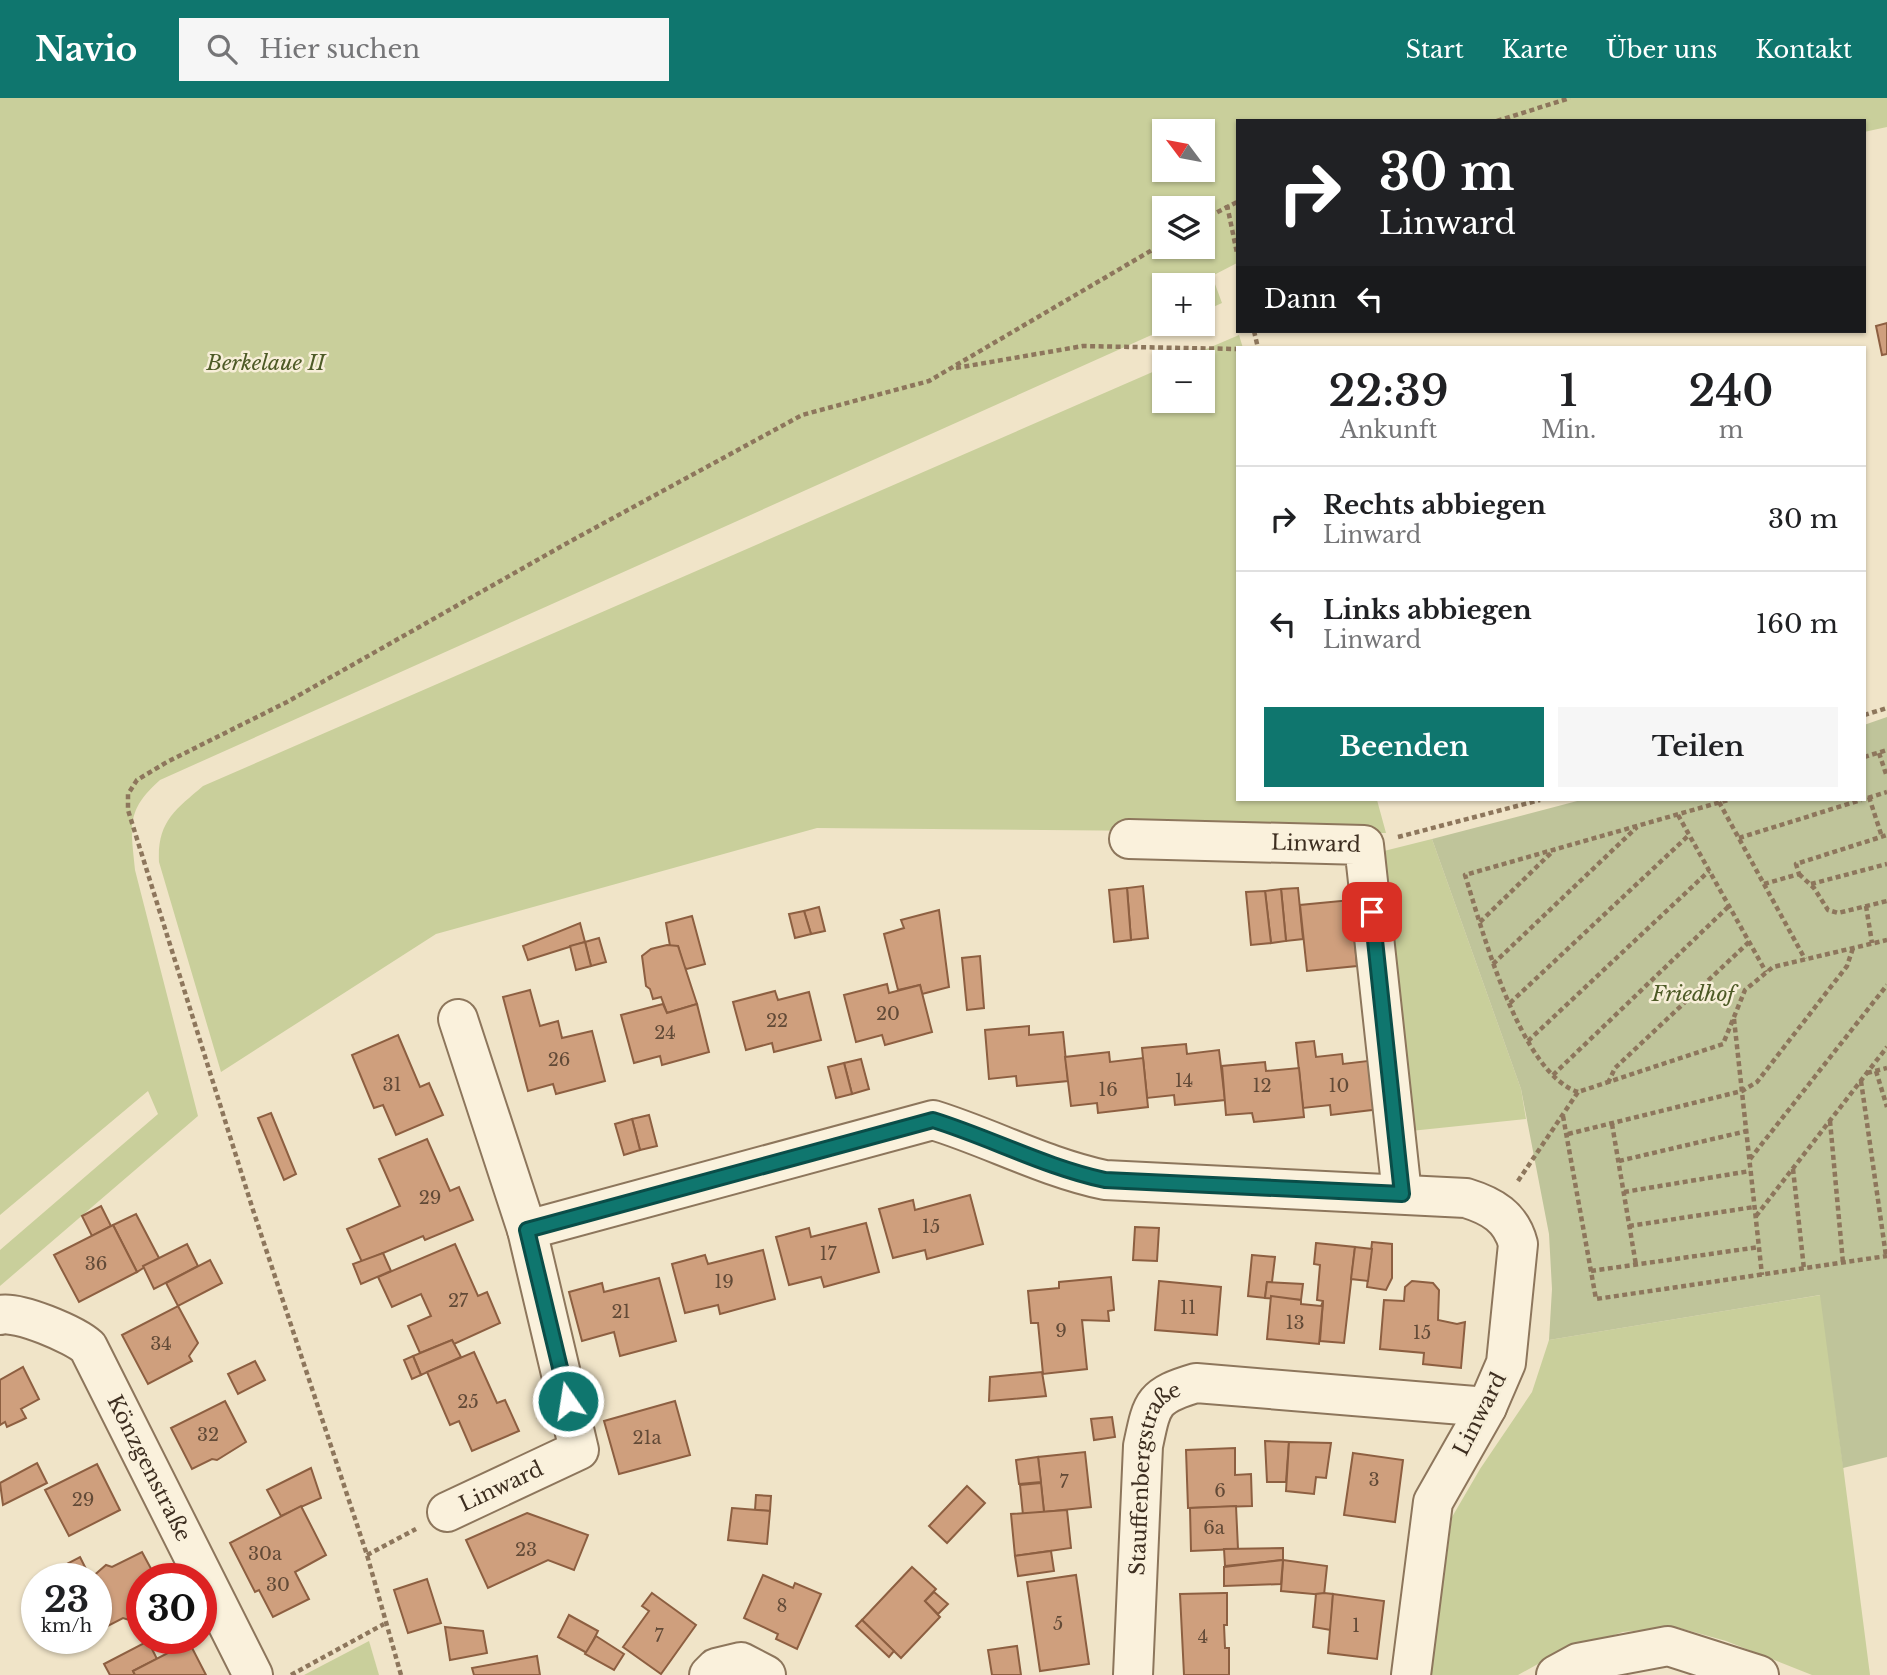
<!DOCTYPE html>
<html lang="de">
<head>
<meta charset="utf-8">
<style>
  :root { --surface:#fff; --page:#f6f6f6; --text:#202124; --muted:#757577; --line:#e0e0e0; --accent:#0f766e }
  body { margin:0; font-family:"Libre Baskerville",serif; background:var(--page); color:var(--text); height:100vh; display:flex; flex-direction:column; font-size:26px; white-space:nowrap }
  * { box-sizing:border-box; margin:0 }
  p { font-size:23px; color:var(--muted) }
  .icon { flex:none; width:38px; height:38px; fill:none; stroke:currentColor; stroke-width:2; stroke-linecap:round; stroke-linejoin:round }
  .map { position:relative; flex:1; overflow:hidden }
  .panel { position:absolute; left:1236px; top:248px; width:630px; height:455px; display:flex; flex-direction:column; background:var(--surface); border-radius:0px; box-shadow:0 2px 5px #0004 }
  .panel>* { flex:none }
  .guide { position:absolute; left:1236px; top:21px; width:630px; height:214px; border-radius:0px; box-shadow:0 2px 5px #0004; background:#202124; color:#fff; overflow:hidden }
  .needle { width:46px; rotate:302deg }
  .tools { position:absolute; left:1152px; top:21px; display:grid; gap:14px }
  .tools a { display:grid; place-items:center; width:63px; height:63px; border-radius:0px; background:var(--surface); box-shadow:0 2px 5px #0004; font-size:35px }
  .speed { position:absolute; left:21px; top:1465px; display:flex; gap:14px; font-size:35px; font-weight:700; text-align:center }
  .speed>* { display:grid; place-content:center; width:91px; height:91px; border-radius:50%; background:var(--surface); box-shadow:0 2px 5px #0004; line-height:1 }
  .speed small { font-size:18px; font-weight:400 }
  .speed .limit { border:10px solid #d22; background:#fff; color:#111 }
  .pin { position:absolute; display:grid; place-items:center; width:60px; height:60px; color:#fff; margin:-30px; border-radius:14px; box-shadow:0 4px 10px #0006 }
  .me { position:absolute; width:77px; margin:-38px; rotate:347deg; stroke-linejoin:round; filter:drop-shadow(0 0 5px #0008) }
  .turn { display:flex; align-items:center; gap:24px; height:147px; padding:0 28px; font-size:32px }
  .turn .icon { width:91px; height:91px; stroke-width:2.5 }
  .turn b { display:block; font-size:49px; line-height:60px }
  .then { display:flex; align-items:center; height:66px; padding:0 28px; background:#0003; gap:14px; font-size:26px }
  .eta { display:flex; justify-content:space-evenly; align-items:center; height:119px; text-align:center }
  .eta b { font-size:42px; font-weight:600; line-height:49px }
  .cta { display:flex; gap:14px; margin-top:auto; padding:14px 28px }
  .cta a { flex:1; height:80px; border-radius:0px; background:var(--accent); color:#fff; font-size:28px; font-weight:600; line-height:80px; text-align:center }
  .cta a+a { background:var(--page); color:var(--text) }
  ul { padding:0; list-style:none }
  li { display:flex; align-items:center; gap:21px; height:105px; padding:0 28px; border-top:2px solid var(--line) }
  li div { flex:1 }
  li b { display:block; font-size:26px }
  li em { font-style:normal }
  header { display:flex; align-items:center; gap:42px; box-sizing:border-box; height:98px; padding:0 35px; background:var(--accent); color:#fff }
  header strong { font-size:33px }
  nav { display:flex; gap:38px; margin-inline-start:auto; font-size:24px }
  .search { width:490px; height:63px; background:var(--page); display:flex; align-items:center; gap:18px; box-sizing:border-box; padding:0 24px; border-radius:0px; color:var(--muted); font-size:26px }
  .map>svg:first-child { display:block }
  .green { fill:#c9cf9b; fill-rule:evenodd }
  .cemetery { fill:#bfc49a }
  .building { fill:#cf9f7d; stroke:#8d5f41; stroke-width:2 }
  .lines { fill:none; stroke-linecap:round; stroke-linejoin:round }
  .minor-casing { stroke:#8d765c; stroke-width:42 }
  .path { stroke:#8d765c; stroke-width:4.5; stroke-dasharray:5 3.5; stroke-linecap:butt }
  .minor { stroke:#faf1dc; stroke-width:38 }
  .route-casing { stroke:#0a4d48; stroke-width:18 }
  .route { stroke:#0f766e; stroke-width:12 }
  .labels { text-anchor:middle; stroke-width:5; stroke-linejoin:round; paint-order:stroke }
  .number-label { font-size:18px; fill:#624a37 }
  .park-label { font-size:21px; font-style:italic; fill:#4d5a26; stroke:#f7eed8 }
  .street-label { font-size:21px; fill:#3d2e20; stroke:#f7eed8 }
</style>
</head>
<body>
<header>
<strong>Navio</strong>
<div class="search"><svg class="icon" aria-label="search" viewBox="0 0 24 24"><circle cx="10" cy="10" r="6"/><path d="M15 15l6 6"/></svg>Hier suchen</div>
<nav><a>Start</a><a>Karte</a><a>Über uns</a><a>Kontakt</a></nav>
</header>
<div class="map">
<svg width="1887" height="1577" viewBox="0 0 1887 1577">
  <rect width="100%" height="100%" fill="#f0e4c8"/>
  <g class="green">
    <path d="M0,0H1887V29L1864,34V23H1237V165L1212,178L1222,205L1202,214V187H1164V226H1176L160,682C125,713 131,729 135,772L198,1018L0,1188V1152L158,1016L148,993L0,1117ZM1202,33V72H1164V33ZM1164,110H1202V149H1164Z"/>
    <path d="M1239,237L1243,250H1237V702H1377L1386,735L817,730L436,836L221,974L159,764C157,724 175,712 203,688L1164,269V303H1202V264H1176Z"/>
    <polygon points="1432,741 1521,991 1526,1021 1401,1034 1372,756"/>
    <polygon points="1821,1197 1870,1577 1812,1577 1726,1543 1676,1529 1623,1534 1556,1556 1518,1577 1431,1577 1452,1419 1480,1371 1532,1294 1549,1242"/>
    <polygon points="369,1543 379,1577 304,1577"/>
  </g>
  <polygon class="cemetery" points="1887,619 1887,1359 1843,1370 1820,1197 1549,1242 1552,1191 1549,1136 1521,991 1432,741 1581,702 1864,702 1864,627"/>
  <g class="building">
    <polygon points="1887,225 1887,256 1882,257 1876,228"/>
    <polygon points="1143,788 1148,840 1131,842 1127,790"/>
    <polygon points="1127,790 1131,842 1114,844 1109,792"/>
    <polygon points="1298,790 1303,841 1286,843 1281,791"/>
    <polygon points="1281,791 1286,843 1271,845 1265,793"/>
    <polygon points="1265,793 1271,845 1251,847 1246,794"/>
    <polygon points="1351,802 1357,868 1307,873 1300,807"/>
    <polygon points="819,809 825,833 811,836 804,813"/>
    <polygon points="939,812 949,889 922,896 920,887 898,892 884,836 904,830 901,822"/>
    <polygon points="804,813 811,836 795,840 789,816"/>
    <polygon points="692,818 705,866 687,871 684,869 678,848 670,848 666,825"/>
    <polygon points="580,825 585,844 528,862 523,848"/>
    <polygon points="599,840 606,864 591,868 585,844"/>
    <polygon points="585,844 591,868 576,872 570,848"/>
    <polygon points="667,847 678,848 697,906 667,915 661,899 653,901 650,891 646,888 642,858 651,851"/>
    <polygon points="980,858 984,910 967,912 962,860"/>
    <polygon points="887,886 889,895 920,887 932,934 885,947 882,937 856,944 844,897"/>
    <polygon points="530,892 540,928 558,923 562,940 592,933 605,983 556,996 553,986 528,993 503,899"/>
    <polygon points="775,893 778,902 809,894 821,942 774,954 772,945 746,952 733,904"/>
    <polygon points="663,906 667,915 697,906 709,954 662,967 660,958 634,965 621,917"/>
    <polygon points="1029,928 1029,937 1063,934 1068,983 1017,988 1016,978 989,981 985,932"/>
    <polygon points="398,937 420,989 429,985 443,1017 396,1037 383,1007 374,1010 352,957"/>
    <polygon points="1314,943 1316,959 1342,956 1343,966 1376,962 1380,1011 1331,1017 1330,1007 1303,1010 1296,945"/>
    <polygon points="1186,946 1187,956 1219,952 1225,1002 1175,1007 1174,997 1147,1000 1142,950"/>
    <polygon points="1109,954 1110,964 1143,960 1148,1009 1098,1015 1097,1005 1071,1008 1065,959"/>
    <polygon points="861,961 869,991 852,996 844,965"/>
    <polygon points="1265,964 1266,973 1299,970 1304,1019 1254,1024 1252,1015 1226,1017 1222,968"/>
    <polygon points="844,965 852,996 836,1000 828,969"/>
    <polygon points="271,1015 296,1076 284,1082 258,1020"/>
    <polygon points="649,1017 657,1048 640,1052 632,1021"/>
    <polygon points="632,1021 640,1052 624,1057 615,1026"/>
    <polygon points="427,1041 450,1093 459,1089 473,1122 425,1142 423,1138 362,1164 347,1131 400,1108 379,1061"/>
    <polygon points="970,1097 983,1146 927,1161 925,1152 893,1160 879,1111 913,1102 915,1112"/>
    <polygon points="101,1108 111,1128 92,1138 82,1118"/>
    <polygon points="136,1116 159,1160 137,1174 113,1127"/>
    <polygon points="866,1125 879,1174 824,1189 821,1179 789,1187 776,1139 809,1130 811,1139"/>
    <polygon points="113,1127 137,1174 79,1204 54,1157"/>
    <polygon points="1135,1129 1159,1130 1157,1163 1133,1162"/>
    <polygon points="1372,1144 1392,1146 1392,1180 1386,1192 1367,1189"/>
    <polygon points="1316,1145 1355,1149 1344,1245 1320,1243 1323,1203 1317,1202 1320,1167 1314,1166"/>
    <polygon points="187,1146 198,1168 154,1191 143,1168"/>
    <polygon points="455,1146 478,1198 487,1194 500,1225 454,1246 452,1242 420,1255 408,1228 431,1218 421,1196 392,1209 378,1179"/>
    <polygon points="1355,1149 1372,1151 1368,1183 1351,1181"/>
    <polygon points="763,1152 775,1201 720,1216 718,1207 685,1215 672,1166 705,1157 708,1166"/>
    <polygon points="383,1155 391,1173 361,1186 353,1166"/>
    <polygon points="1252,1157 1275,1159 1272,1184 1267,1184 1265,1200 1248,1198"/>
    <polygon points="210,1162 222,1185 178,1208 166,1185"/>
    <polygon points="1111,1179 1114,1212 1108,1213 1109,1223 1082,1222 1087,1271 1043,1276 1038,1225 1031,1225 1028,1193 1059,1190 1059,1184"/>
    <polygon points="659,1180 676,1243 620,1258 614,1234 582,1243 569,1194 602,1185 604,1194"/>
    <polygon points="1159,1183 1221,1189 1217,1237 1155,1232"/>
    <polygon points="1412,1183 1433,1185 1439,1192 1438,1222 1457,1226 1465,1224 1461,1270 1423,1266 1424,1255 1380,1251 1384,1202 1404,1203 1405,1189"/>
    <polygon points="1267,1184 1303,1186 1301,1202 1265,1200"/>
    <polygon points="1271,1198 1301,1202 1301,1206 1321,1208 1323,1203 1319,1246 1267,1241"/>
    <polygon points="178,1208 198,1245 189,1258 192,1263 148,1286 122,1237"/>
    <polygon points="452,1242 461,1259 421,1277 413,1258"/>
    <polygon points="474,1254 497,1305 505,1302 519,1333 472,1353 459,1323 450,1327 427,1274"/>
    <polygon points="413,1258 421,1277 412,1281 404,1262"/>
    <polygon points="255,1263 265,1282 238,1296 228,1276"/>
    <polygon points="23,1269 39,1301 21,1311 26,1320 22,1322 7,1329 5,1324 0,1327 0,1282"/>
    <polygon points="1042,1274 1046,1298 989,1303 990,1279"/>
    <polygon points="225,1303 246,1344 217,1362 212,1361 192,1371 171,1330"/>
    <polygon points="675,1303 690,1357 619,1376 604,1323"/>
    <polygon points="1112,1319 1115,1339 1094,1342 1091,1321"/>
    <polygon points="1265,1343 1289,1344 1286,1384 1267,1384"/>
    <polygon points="1289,1344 1331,1345 1326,1380 1316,1379 1314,1396 1286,1393"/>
    <polygon points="1235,1350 1235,1377 1251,1376 1252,1408 1188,1410 1186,1352"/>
    <polygon points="1085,1354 1091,1409 1044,1414 1038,1359"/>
    <polygon points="1353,1355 1403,1362 1395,1424 1344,1417"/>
    <polygon points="1038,1359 1041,1384 1019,1386 1016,1362"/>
    <polygon points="37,1365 47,1385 3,1407 0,1385"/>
    <polygon points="97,1366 120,1412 69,1438 45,1392"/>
    <polygon points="311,1370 321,1400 281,1418 267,1392"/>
    <polygon points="1041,1385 1044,1414 1023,1417 1020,1387"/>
    <polygon points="967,1388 985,1405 947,1445 929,1428"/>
    <polygon points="756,1397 771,1398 770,1413 755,1412"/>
    <polygon points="301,1408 326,1457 295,1474 309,1501 273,1519 259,1492 255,1494 230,1445"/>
    <polygon points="1236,1408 1238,1451 1191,1453 1190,1410"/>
    <polygon points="732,1410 770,1413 767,1446 728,1442"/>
    <polygon points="1067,1412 1071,1450 1015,1458 1011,1416"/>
    <polygon points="527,1415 588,1437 574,1472 548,1462 488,1490 466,1442"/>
    <polygon points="1283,1450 1283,1462 1225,1468 1224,1451"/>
    <polygon points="1051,1453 1054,1473 1018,1478 1015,1458"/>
    <polygon points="142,1454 156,1480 142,1480 141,1516 129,1522 123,1520 104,1530 96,1515 96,1480 91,1480 106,1467 112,1469"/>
    <polygon points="80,1459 88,1475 77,1480 40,1480"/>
    <polygon points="1283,1462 1327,1468 1324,1497 1281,1493"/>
    <polygon points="1283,1462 1281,1486 1224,1488 1224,1469"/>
    <polygon points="912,1469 936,1491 925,1503 940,1519 901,1560 862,1522"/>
    <polygon points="763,1477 793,1490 795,1485 821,1496 797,1551 776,1541 778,1536 744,1520"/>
    <polygon points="1076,1477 1089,1566 1040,1573 1027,1484"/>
    <polygon points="427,1481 441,1525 408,1535 394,1492"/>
    <polygon points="934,1494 948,1506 938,1516 925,1503"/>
    <polygon points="652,1495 696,1527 661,1576 623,1549 649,1513 642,1508"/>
    <polygon points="1224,1495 1227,1495 1227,1527 1224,1527 1225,1550 1229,1550 1229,1577 1184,1577 1180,1496"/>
    <polygon points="1324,1495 1333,1496 1331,1532 1313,1529 1316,1496"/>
    <polygon points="1333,1496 1384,1503 1377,1561 1328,1555"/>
    <polygon points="569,1517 598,1533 587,1555 558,1539"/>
    <polygon points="862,1522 894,1553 889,1559 856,1528"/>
    <polygon points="445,1529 483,1533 487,1555 450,1562"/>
    <polygon points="596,1538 624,1556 614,1572 585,1556"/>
    <polygon points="148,1543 157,1561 133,1573 135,1577 110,1577 104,1566"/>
    <polygon points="189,1544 206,1577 135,1577 133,1573"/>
    <polygon points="1017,1548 1021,1577 992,1577 988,1552"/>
    <polygon points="537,1558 540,1577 474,1577 472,1570"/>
  </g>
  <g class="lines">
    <defs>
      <g id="minor">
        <path id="s1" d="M1129,741L1364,747L1402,1096"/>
        <path d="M527,1132L933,1022C991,1040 1044,1069 1105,1082L1466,1100C1492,1108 1511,1119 1518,1146L1506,1265L1487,1309L1433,1404L1411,1577"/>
        <path id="s2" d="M0,1217C17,1212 75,1237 88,1249L253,1577"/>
        <path id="s3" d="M447,1414L579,1352L527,1132L458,921"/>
        <polyline points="709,1577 716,1570 741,1564 766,1577"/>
        <path id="s4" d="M1133,1577L1143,1348C1152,1305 1152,1298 1196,1285L1487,1309"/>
        <polyline points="1556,1577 1578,1565 1668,1548 1759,1577"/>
      </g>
    </defs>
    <use href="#minor" class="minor-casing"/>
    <g class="path">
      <polyline points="1497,23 1570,0"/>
      <polyline points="1227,107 1237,155"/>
      <polyline points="1202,122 1237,104"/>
      <polyline points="1254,233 1258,250"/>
      <polyline points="956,270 1083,248 1237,251"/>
      <polyline points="1864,617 1887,610"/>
      <polyline points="1879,655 1887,679"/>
      <polyline points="1864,659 1887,652"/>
      <polyline points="1869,699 1882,739"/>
      <polyline points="1868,700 1887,694"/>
      <polyline points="1719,704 1805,861"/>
      <polyline points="1678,717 1766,874"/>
      <polyline points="1398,739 1540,702"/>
      <polyline points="1739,740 1861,702"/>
      <polyline points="1799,776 1814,790 1828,812 1838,815 1887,803"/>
      <polyline points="1764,786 1799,776 1796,766 1887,737"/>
      <polyline points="1811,786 1887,766"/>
      <polyline points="1866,808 1872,845"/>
      <polyline points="1480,824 1554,752"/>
      <polyline points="1493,866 1637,729"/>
      <polyline points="1510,905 1689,737"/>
      <polyline points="1734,921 1762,1177"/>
      <polyline points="1528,943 1709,773"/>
      <polyline points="1876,973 1887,1009"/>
      <polyline points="1867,975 1887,970"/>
      <polyline points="1553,977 1729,808"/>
      <polyline points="1861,983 1886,1158"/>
      <polyline points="1608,985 1615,970 1749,844"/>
      <path d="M1578,994C1520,975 1482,831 1465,777L1728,702"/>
      <polyline points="1563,1018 1596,1201 1887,1158"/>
      <polyline points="1830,1023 1843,1165"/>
      <polyline points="1612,1026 1636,1167"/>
      <polyline points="1568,1036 1742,993 1757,984 1847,868 1853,850"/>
      <polyline points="1750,1061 1887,887"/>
      <polyline points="1619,1063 1747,1033"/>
      <polyline points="1793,1071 1804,1171"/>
      <polyline points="1518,1083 1578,994 1723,946 1745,892 1773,869 1887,842"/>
      <polyline points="1624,1094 1750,1073"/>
      <polyline points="1756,1118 1887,949"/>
      <polyline points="1629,1128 1754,1109"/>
      <polyline points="1591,1173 1759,1149"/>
      <polyline points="367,1457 416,1431"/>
      <polyline points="291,1577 384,1526"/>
      <polyline points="401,1577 367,1457 253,1112 137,741 128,712 128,696 137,682 167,664 287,604 569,444 802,317 929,283 1164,145"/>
    </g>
    <use href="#minor" class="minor"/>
  </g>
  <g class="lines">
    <defs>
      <path id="route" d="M568,1303L527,1132L933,1022C991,1040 1045,1069 1105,1082L1402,1096L1372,814"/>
    </defs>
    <use href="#route" class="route-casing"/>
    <use href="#route" class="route"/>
  </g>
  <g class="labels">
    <g class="number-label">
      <text x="888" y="922">20</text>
      <text x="777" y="929">22</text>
      <text x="665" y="941">24</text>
      <text x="559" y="968">26</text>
      <text x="1184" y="989">14</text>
      <text x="392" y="993">31</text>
      <text x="1262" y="994">12</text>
      <text x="1339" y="994">10</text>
      <text x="1108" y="998">16</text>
      <text x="430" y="1106">29</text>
      <text x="931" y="1135">15</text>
      <text x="828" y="1162">17</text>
      <text x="96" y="1172">36</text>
      <text x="724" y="1190">19</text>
      <text x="458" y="1209">27</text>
      <text x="1188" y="1216">11</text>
      <text x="621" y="1220">21</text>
      <text x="1295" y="1231">13</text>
      <text x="1061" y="1239">9</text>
      <text x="1422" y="1241">15</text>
      <text x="161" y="1252">34</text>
      <text x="468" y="1310">25</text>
      <text x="208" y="1343">32</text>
      <text x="647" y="1346">21a</text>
      <text x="1374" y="1388">3</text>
      <text x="1064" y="1390">7</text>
      <text x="1220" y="1399">6</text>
      <text x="83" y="1408">29</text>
      <text x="1214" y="1436">6a</text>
      <text x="526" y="1458">23</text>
      <text x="265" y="1462">30a</text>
      <text x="278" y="1493">30</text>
      <text x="782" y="1514">8</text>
      <text x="1058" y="1532">5</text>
      <text x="1356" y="1534">1</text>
      <text x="659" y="1544">7</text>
      <text x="1203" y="1545">4</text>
    </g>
    <g class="park-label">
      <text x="266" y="272">Berkelaue II</text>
      <text x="1693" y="903">Friedhof</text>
    </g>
    <g class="street-label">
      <text dy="7" stroke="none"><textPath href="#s1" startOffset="187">Linward</textPath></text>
      <text transform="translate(1480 1316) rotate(-63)" y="7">Linward</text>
      <text dy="7" stroke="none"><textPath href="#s2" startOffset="231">Könzgenstraße</textPath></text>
      <text dy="7" stroke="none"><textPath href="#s4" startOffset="201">Stauffenbergstraße</textPath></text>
      <text dy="7" stroke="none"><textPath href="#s3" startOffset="60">Linward</textPath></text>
    </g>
  </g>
</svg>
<div class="tools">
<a><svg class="needle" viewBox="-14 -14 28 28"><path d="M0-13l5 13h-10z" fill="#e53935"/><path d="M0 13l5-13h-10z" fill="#757577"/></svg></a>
<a><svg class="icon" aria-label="layers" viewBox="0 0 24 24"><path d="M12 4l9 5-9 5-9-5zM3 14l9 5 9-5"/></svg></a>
<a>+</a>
<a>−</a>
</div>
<div class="speed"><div>23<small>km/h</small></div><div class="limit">30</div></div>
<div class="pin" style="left:1372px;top:814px;background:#d93025"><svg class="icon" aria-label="arrive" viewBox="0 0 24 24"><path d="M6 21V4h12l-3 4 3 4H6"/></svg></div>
<svg class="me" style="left:568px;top:1303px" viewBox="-20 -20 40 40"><circle r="17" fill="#0f766e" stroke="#fff" stroke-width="3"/><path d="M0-11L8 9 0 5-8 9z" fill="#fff"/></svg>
<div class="guide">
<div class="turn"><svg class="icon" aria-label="right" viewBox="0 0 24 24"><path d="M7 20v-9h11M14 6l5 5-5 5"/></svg><div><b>30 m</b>Linward</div></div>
<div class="then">Dann<svg class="icon" aria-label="left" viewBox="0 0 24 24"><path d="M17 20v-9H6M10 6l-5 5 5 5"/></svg></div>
</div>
<section class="panel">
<div class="eta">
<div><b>22:39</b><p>Ankunft</p></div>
<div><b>1</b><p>Min.</p></div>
<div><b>240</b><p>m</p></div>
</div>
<ul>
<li><svg class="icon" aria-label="right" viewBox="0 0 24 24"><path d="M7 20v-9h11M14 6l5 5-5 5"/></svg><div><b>Rechts abbiegen</b><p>Linward</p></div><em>30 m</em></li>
<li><svg class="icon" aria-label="left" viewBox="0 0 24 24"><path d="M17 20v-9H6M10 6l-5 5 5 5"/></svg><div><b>Links abbiegen</b><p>Linward</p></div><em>160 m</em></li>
</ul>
<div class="cta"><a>Beenden</a><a>Teilen</a></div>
</section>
</div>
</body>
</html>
